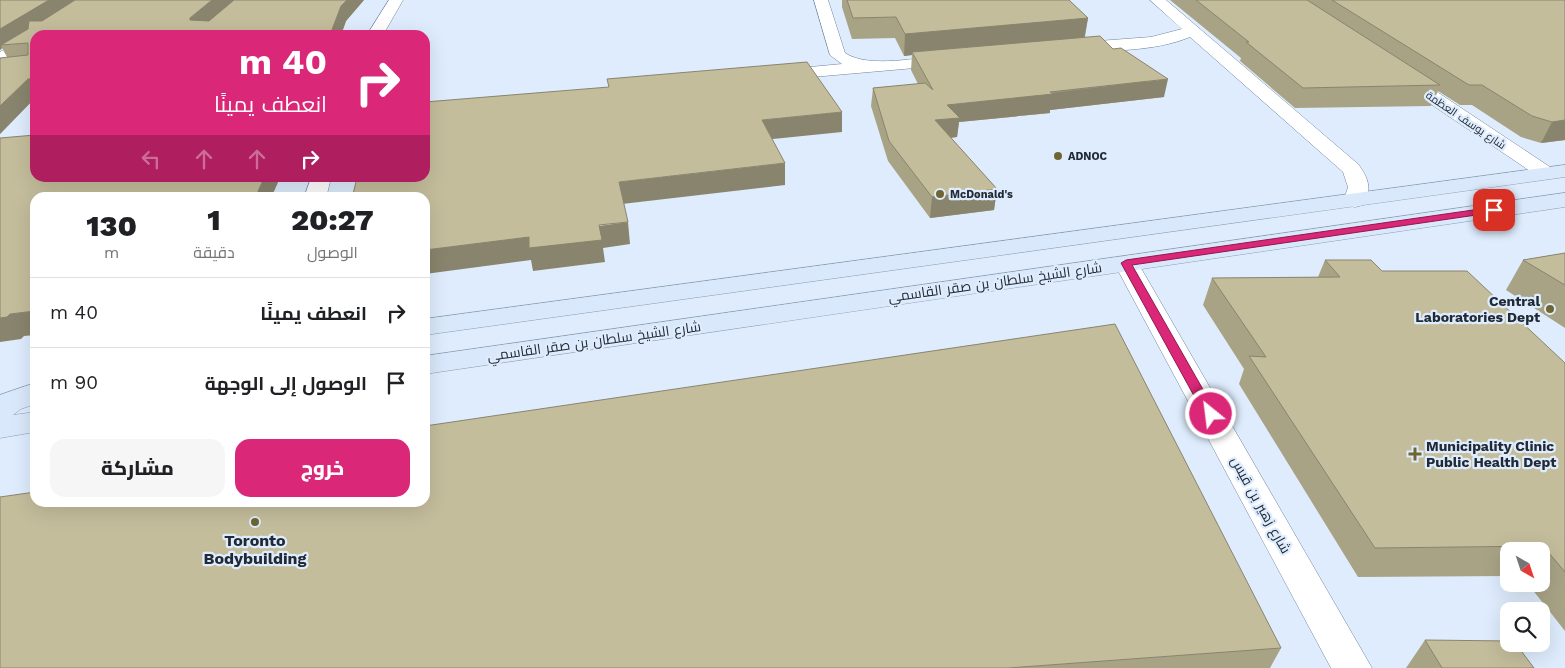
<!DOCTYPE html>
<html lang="ar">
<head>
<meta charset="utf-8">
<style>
  :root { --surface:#fff; --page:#f6f6f6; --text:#202124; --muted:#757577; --line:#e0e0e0; --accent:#db2777 }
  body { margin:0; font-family:"Work Sans",Cairo,sans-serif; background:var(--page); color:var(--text); direction:rtl; height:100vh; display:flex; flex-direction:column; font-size:19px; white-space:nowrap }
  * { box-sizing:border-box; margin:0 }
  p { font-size:16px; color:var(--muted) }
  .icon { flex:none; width:28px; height:28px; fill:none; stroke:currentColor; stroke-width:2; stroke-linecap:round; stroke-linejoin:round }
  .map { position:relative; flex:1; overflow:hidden; direction:ltr }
  .sheet { position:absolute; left:30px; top:192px; width:400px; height:315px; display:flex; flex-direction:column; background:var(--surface); border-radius:15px; box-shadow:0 5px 20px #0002; direction:rtl }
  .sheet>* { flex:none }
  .hud { position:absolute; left:30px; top:30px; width:400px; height:152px; border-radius:15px; box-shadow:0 5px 20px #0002; direction:rtl; background:#db2777; color:#fff; overflow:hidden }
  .needle { width:32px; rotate:141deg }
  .tools { position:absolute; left:1500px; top:542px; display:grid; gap:10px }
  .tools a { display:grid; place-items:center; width:50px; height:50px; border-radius:10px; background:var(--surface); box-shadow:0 5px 20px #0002; font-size:25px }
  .pin { position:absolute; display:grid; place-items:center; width:42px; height:42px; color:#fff; margin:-21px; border-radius:10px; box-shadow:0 2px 8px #0006 }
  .me { position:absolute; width:55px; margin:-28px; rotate:331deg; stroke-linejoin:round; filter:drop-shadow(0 0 4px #0008) }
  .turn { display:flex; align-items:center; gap:18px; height:105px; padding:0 20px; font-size:22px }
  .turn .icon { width:65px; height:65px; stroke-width:2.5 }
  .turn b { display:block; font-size:35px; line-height:42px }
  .lanes { display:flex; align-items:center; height:48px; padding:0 20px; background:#0003; justify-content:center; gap:25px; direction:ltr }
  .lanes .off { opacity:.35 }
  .eta { display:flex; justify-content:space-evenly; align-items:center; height:85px; text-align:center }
  .eta b { font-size:30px; font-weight:800; line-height:35px }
  .primary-button { display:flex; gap:10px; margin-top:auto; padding:10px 20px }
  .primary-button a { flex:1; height:58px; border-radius:15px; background:var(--accent); color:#fff; font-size:20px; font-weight:800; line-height:58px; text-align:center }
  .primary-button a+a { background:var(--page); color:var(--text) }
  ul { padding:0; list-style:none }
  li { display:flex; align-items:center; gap:15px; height:70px; padding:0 20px; border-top:1px solid var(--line) }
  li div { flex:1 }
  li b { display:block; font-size:19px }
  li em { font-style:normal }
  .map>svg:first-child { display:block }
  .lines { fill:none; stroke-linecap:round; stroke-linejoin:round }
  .minor-casing { stroke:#6f859e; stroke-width:1 }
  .major-casing { stroke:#889cb2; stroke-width:1 }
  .minor { fill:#fff; fill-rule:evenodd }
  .major { fill:#d9e8fa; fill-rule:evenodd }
  .wall { fill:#a9a386 }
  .shaded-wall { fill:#89846d }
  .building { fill:#c4bd9c; stroke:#89846d }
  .route { fill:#db2777; stroke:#8e194d }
  .poi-dot { fill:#6f6531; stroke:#deecfd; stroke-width:2 }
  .labels { text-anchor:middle; stroke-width:4.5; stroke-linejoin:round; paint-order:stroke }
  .far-street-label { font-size:11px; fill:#212a34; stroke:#deecfd }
  .far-poi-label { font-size:11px; font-weight:bold; fill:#212a34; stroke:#deecfd; text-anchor:start }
  .street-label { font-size:14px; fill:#212a34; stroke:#deecfd }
  .poi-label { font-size:14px; font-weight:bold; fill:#212a34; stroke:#deecfd; text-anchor:end }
  .near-poi-label { font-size:16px; font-weight:bold; fill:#212a34; stroke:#deecfd }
</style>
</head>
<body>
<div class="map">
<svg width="1565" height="668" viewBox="0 0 1565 668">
  <rect width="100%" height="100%" fill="#deecfd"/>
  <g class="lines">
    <defs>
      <g id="minor">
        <polygon points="389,0 403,0 383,35 367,35"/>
        <path d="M814,0H828L845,53C869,69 920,57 949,55L955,56L957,60L955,64L949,65L778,80L772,79L769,75L772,71L778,70L842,64L830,55Z"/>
        <path d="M1150,0H1166L1358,164C1368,177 1373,190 1363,205L1355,207L1347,205L1344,200L1348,187L1343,172L1190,37C1154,52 1110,50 1072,53L1066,51L1064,48L1066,45L1072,43L1151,37L1182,29Z"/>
        <polygon points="35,32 42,35 35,35 35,44 6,63 0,64 0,52 29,34"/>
        <polygon points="1404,73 1410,74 1553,169 1557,173 1553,177 1546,179 1539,177 1398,82 1395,78 1398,74"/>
        <polygon points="311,178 331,178 326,198 304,198"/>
        <polygon points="1126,256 1135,258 1138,263 1372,668 1331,668 1114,263 1117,258"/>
      </g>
      <g id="major">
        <polygon points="1565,165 1565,177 425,335 425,319"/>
        <polygon points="1565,193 1565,207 425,374 425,356"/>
        <polygon points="35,383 35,404 21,409 13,415 35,412 35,432 0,438 0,395"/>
      </g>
    </defs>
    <use href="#minor" class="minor-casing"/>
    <use href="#major" class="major-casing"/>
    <use href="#minor" class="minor"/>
    <use href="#major" class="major"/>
  </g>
  <g class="wall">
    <polygon points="0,0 364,0 346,21 341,35 35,35 35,98 0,134 7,57 2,48 0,50"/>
    <polygon points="842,0 1069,0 1088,18 1085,37 1164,97 1050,110 1050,113 959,122 957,137 951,138 997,189 994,210 930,218 888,161 871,106 873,88 918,84 911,70 912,55 904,56 895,38 852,39 842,7"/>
    <polygon points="1170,0 1565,0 1565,140 1541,143 1521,137 1472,105 1460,105 1438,91 1431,106 1295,108 1240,61 1241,58"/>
    <polygon points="1565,253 1565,328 1506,290 1523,260"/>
    <polygon points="1325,260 1382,271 1565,363 1565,631 1528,584 1541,584 1541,551 1509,551 1509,576 1358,577 1239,384 1244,369 1203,305 1212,278 1318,277"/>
    <polygon points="1425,640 1534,668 1406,668"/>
    <polygon points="1281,648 1270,668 0,668"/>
  </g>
  <g class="shaded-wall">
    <polygon points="49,0 80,0 1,45 2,48 0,50 0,29"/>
    <polygon points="212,0 235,0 196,34 190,20 190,18"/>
    <polygon points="347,0 364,0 346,21 341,35 330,35 341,6"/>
    <polygon points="1088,18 1084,39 912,52 912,55 904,56 905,34"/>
    <polygon points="35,78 35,98 0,134 0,106 28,79"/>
    <polygon points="1168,79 1164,97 1050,110 1050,113 959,122 957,137 933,139 935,120 947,105"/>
    <polygon points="842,112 842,132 763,140 762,120"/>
    <polygon points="1565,120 1565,140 1541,143 1552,122"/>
    <polygon points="785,163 785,185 622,204 619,182"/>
    <polygon points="264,178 280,178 271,198 255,198"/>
    <polygon points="997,189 994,210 930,218 932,197"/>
    <polygon points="628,222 630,244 603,248 605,262 533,271 531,260 425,274 425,250"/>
    <polygon points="35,311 35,335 24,336 21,339 0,342 0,318 10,314"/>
  </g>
  <g class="building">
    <polygon points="0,0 49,0 0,29"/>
    <polygon points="75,0 212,0 190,18 190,20 209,21 234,0 347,0 341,6 330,35 35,35 35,78 28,79 0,106 0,58 28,55 28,43 1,45 28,29 29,21 42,21"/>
    <polygon points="847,0 1069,0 1088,18 905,34 896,17 853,18"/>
    <polygon points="1196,0 1307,0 1440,85 1303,88 1246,42 1249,42"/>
    <polygon points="1332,0 1565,0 1565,120 1552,122 1532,116 1482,85 1469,85"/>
    <polygon points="1100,36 1113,49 1121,48 1168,79 1050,92 1053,94 947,105 960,118 935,120 997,189 932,197 889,141 873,88 925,83 933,90 912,52"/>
    <polygon points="807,62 842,112 762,120 785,163 619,182 628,222 599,225 602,240 529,248 529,237 425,250 425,198 352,198 357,178 425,178 425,102 609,87 607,79"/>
    <polygon points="35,135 35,178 264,178 255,198 35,198 35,311 10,314 7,317 0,318 0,138"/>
    <polygon points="1565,253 1565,285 1523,260"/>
    <polygon points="1325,260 1371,260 1382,271 1467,271 1565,363 1565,572 1543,546 1375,548 1249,356 1266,357 1212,278 1340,277"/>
    <polygon points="1115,324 1281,648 1008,668 0,668 0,497 35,492 35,502 425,502 425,426"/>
    <polygon points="1425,640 1509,641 1509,644 1516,644 1534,668 1442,668"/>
  </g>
  <polygon class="route" points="1494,207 1497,208 1497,212 1132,265 1217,414 1211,419 1204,414 1121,263 1126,260"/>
  <g class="poi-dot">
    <circle cx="1058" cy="156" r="5"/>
    <circle cx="940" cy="194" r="5"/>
    <circle cx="1550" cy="309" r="5"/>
    <path d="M1412.5 446.5h5v5h5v5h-5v5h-5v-5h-5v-5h5z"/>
    <circle cx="255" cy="522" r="5"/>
  </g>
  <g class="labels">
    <g class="far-street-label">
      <text transform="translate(1466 120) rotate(34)" y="4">شارع يوسف العظمة</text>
    </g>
    <g class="far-poi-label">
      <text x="1068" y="160">ADNOC</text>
      <text x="950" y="198">McDonald's</text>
    </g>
    <g class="street-label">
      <text transform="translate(995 282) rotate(-8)" y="5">شارع الشيخ سلطان بن صقر القاسمي</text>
      <text transform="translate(594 341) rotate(-8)" y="5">شارع الشيخ سلطان بن صقر القاسمي</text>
      <text transform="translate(1261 505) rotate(61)" y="5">شارع زهير بن قيس</text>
    </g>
    <g class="poi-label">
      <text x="1540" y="306">Central<tspan x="1540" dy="16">Laboratories Dept</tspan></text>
      <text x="1426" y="451" text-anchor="start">Municipality Clinic<tspan x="1426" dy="16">Public Health Dept</tspan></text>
    </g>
    <g class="near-poi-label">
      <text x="255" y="546">Toronto<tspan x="255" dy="18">Bodybuilding</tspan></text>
    </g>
  </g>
</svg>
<div class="tools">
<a><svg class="needle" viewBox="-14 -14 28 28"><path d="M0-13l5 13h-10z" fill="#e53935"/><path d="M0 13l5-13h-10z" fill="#757577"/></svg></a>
<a><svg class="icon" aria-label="search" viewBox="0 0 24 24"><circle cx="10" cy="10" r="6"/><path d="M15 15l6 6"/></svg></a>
</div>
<div class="pin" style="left:1494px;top:210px;background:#d93025"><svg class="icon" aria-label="arrive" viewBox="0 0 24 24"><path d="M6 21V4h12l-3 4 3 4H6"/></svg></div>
<svg class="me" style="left:1211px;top:414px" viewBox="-20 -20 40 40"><circle r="17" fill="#db2777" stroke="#fff" stroke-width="3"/><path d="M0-11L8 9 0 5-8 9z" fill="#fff"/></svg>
<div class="hud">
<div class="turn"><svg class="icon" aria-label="right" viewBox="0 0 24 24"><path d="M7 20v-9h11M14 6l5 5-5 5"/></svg><div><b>40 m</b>انعطف يمينًا</div></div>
<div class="lanes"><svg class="icon off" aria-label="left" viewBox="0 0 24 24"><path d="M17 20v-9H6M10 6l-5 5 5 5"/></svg><svg class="icon off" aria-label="ahead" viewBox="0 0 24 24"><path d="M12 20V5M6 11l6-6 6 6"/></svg><svg class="icon off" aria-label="ahead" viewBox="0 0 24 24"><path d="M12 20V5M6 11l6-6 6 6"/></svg><svg class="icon" aria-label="right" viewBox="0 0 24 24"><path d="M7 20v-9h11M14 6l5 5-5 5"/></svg></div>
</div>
<section class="sheet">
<div class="eta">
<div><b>20:27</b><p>الوصول</p></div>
<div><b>1</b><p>دقيقة</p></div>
<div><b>130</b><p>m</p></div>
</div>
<ul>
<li><svg class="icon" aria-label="right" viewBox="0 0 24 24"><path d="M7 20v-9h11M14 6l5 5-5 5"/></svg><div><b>انعطف يمينًا</b></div><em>40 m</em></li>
<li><svg class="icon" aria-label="arrive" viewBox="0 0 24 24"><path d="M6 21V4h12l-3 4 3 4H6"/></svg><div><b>الوصول إلى الوجهة</b></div><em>90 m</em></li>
</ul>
<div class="primary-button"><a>خروج</a><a>مشاركة</a></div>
</section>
</div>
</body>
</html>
